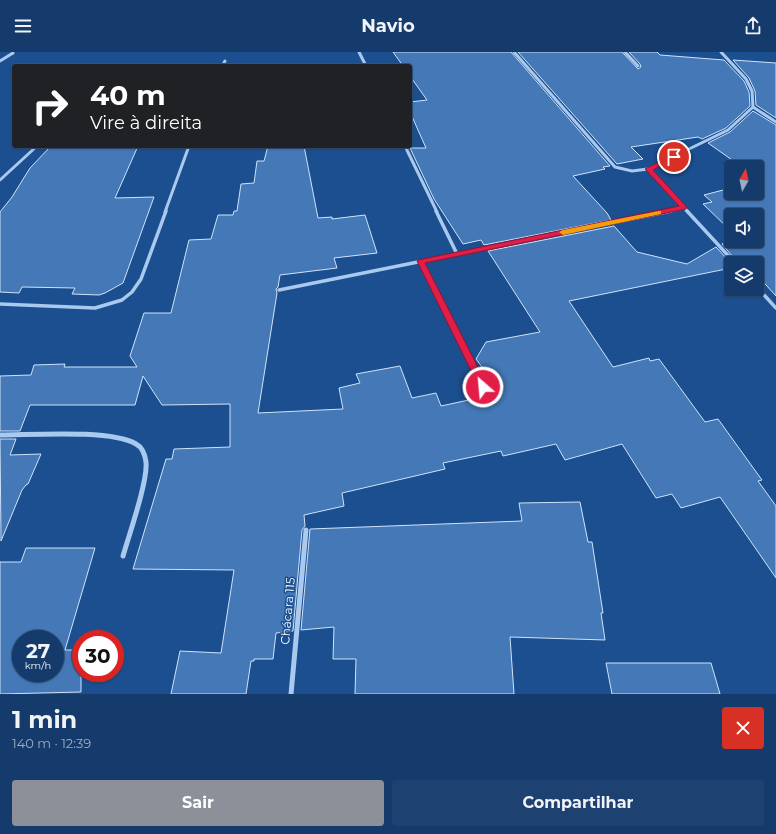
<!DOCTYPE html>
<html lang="pt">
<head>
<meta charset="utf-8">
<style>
  :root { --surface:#143b6b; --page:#1d4271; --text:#f1f3f6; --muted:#9dadc1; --line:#33557e; --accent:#8c9099 }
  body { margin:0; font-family:Montserrat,sans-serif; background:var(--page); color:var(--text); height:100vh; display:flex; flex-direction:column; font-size:15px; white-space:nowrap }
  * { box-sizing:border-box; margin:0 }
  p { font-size:13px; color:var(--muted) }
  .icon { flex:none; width:22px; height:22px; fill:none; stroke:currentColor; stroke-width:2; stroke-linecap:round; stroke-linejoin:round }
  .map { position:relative; height:642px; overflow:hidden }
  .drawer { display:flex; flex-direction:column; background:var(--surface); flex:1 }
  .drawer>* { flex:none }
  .hud { position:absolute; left:12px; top:12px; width:400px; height:84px; border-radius:4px; box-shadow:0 1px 3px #0004,0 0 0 1px var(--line); background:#202124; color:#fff; overflow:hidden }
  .needle { width:26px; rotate:9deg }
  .fabs { position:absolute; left:724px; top:108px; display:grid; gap:8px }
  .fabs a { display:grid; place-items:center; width:40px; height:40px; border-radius:4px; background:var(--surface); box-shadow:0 1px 3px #0004,0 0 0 1px var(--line); font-size:20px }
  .speed { position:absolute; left:12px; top:578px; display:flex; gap:8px; font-size:20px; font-weight:700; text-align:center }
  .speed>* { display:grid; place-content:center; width:52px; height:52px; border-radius:50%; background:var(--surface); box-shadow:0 1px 3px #0004,0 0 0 1px var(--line); line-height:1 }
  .speed small { font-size:10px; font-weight:400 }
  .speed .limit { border:6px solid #d22; background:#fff; color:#111 }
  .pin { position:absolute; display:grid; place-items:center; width:34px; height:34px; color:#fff; margin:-17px; border:2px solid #fff; border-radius:50%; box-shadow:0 1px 4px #0007 }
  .me { position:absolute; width:44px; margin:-22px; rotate:333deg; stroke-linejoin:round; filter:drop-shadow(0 0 3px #0008) }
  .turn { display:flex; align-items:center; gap:14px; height:84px; padding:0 12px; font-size:18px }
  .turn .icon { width:52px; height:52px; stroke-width:2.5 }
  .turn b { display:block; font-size:28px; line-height:34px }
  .round { display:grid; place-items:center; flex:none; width:42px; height:42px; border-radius:4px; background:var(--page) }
  .head { display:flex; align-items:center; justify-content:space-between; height:68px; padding:0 12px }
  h1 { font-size:24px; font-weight:700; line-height:30px }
  .action { display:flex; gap:8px; margin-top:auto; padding:8px 12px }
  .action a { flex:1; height:46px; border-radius:4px; background:var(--accent); color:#fff; font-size:16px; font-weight:700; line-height:46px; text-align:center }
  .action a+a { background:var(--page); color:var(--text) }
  header { display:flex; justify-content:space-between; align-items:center; height:52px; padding:0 12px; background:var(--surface); font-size:18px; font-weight:700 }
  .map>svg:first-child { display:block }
  .building { fill:#4478b7; stroke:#cfe3fa; fill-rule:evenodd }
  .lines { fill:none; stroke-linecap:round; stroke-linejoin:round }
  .street-far2 { stroke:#a9c9ee; stroke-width:3 }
  .street-far1 { stroke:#a9c9ee; stroke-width:3.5 }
  .street { stroke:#a9c9ee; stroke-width:5 }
  .route { fill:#e11d48; stroke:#92132f }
  .slow { fill:#f59e0b }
  .labels { text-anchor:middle; stroke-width:3; stroke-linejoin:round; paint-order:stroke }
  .near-street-label { font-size:12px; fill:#fff; stroke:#1b4f8f }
</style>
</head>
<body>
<header><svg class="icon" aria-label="menu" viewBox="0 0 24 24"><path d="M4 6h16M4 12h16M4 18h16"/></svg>Navio<svg class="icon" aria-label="share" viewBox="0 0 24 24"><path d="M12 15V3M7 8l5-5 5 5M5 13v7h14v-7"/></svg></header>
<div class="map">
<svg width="776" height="642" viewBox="0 0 776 642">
  <rect width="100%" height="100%" fill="#1b4f8f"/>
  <g class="building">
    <polygon points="393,0 511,0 610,114 603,115 605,117 573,124 607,161 611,168 484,193 481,188 463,192 434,147 410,96 426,96 410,60 410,50 427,48 410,24 410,14 403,14"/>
    <polygon points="518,0 622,0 638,17 641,15 640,12 629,0 657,0 660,3 724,8 744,29 749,40 750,54 726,76 702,87 698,85 631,95 643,107 617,112"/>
    <polygon points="733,8 776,11 776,66 756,53 755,39 749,26"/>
    <polygon points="753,59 776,73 776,244 757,223 757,211 738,211 722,192 731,186 731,189 757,189 757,163 731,163 731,179 703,152 712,150 704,143 731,136 731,141 757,141 757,130 762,129 757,126 757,115 742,115 708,91 730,80"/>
    <polygon points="51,94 138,94 115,146 154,145 123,231 105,241 99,243 72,242 75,236 22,235 19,241 0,240 0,160 12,145 30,116"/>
    <polygon points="268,94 304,94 318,166 332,165 332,167 365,163 377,201 334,206 337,216 280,223 278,235 276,237 277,241 258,361 343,357 339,336 360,331 356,322 400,314 412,346 436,341 441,354 501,341 476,307 486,290 540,280 488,199 614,174 637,200 687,212 716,195 731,211 731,216 569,249 613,315 649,306 650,309 659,307 705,370 718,367 762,428 758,429 776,454 776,526 720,445 681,456 672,442 656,446 622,392 565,408 556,392 503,404 501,399 443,411 445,417 342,441 344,454 304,463 305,474 302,478 293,579 276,581 273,607 254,607 254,609 251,609 246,642 171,642 180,599 221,601 234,518 133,517 166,407 172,407 174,397 230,395 230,352 162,353 143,324 135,353 30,353 20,379 0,379 0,324 31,323 34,313 65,312 64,315 137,315 130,304 144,261 171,261 189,188 211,187 218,163 233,163 234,159 237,159 241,132 254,131 257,109 264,109"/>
    <polygon points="0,387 16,387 10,403 41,402 28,432 26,433 22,438 1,489"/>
    <polygon points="580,450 588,490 592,490 603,561 601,561 605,588 510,585 514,642 355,642 356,607 333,607 334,575 301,578 310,477 522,469 519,451"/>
    <path d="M26,496H95L65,598H81V640L0,642V510H21ZM21,587H55V621H21Z"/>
    <polygon points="606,611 711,611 720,642 612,642"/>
  </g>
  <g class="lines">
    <g class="street-far2">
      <polyline points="359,0 366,14"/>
      <polyline points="514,0 615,115 632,119 648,117 728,78 753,55 752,39 746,27 721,0"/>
      <polyline points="625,0 638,14"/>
      <polyline points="0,9 13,1"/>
      <polyline points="222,14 225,9"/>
      <polyline points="753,55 776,70"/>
      <polyline points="405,94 437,160"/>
      <polyline points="648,117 688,160"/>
      <polyline points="0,128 37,94"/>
      <polyline points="165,160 189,94"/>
      <polyline points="666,160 684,156"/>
    </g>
    <g class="street-far1">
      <polyline points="436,159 457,202"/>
      <polyline points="687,159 735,211"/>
      <polyline points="420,209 483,335"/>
      <polyline points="757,235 776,256"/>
      <polyline points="279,238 671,159"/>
      <polyline points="0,252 95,256 122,248 132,240 141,227 166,159"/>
    </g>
    <g class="street">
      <path d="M0,383C31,383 111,377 136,392C142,395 145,403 146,410C148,429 129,483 123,504"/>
      <polyline points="291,642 306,478"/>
    </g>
  </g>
  <polygon class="route" points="671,104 677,105 653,118 686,154 686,157 425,211 488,335 483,338 480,337 417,209 418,208 679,154 645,117"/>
  <polygon class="slow" points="659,159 661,159 661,162 563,183 559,180 563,178"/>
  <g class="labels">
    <g class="near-street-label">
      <text transform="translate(288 559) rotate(-85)" y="4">Chácara 115</text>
    </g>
  </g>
</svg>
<div class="fabs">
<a><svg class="needle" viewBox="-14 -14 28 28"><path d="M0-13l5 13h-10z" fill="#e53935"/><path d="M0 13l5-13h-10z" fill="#9dadc1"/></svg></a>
<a><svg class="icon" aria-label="sound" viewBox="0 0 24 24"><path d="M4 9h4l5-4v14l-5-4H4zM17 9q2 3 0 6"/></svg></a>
<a><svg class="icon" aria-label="layers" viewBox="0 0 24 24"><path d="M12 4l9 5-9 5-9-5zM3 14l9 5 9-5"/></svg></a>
</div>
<div class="speed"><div>27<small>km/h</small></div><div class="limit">30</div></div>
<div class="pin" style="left:674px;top:105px;background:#d93025"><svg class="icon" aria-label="arrive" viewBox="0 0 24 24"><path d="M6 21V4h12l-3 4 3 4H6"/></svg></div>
<svg class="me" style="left:483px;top:335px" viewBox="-20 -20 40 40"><circle r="17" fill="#e11d48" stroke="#fff" stroke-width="3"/><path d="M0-11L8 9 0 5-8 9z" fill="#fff"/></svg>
<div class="hud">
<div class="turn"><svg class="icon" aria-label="right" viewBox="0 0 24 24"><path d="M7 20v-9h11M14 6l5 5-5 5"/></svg><div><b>40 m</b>Vire à direita</div></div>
</div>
</div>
<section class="drawer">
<div class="head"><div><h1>1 min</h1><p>140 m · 12:39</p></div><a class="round" style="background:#d93025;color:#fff"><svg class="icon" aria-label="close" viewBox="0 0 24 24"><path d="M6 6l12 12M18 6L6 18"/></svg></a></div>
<div class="action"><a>Sair</a><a>Compartilhar</a></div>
</section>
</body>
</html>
